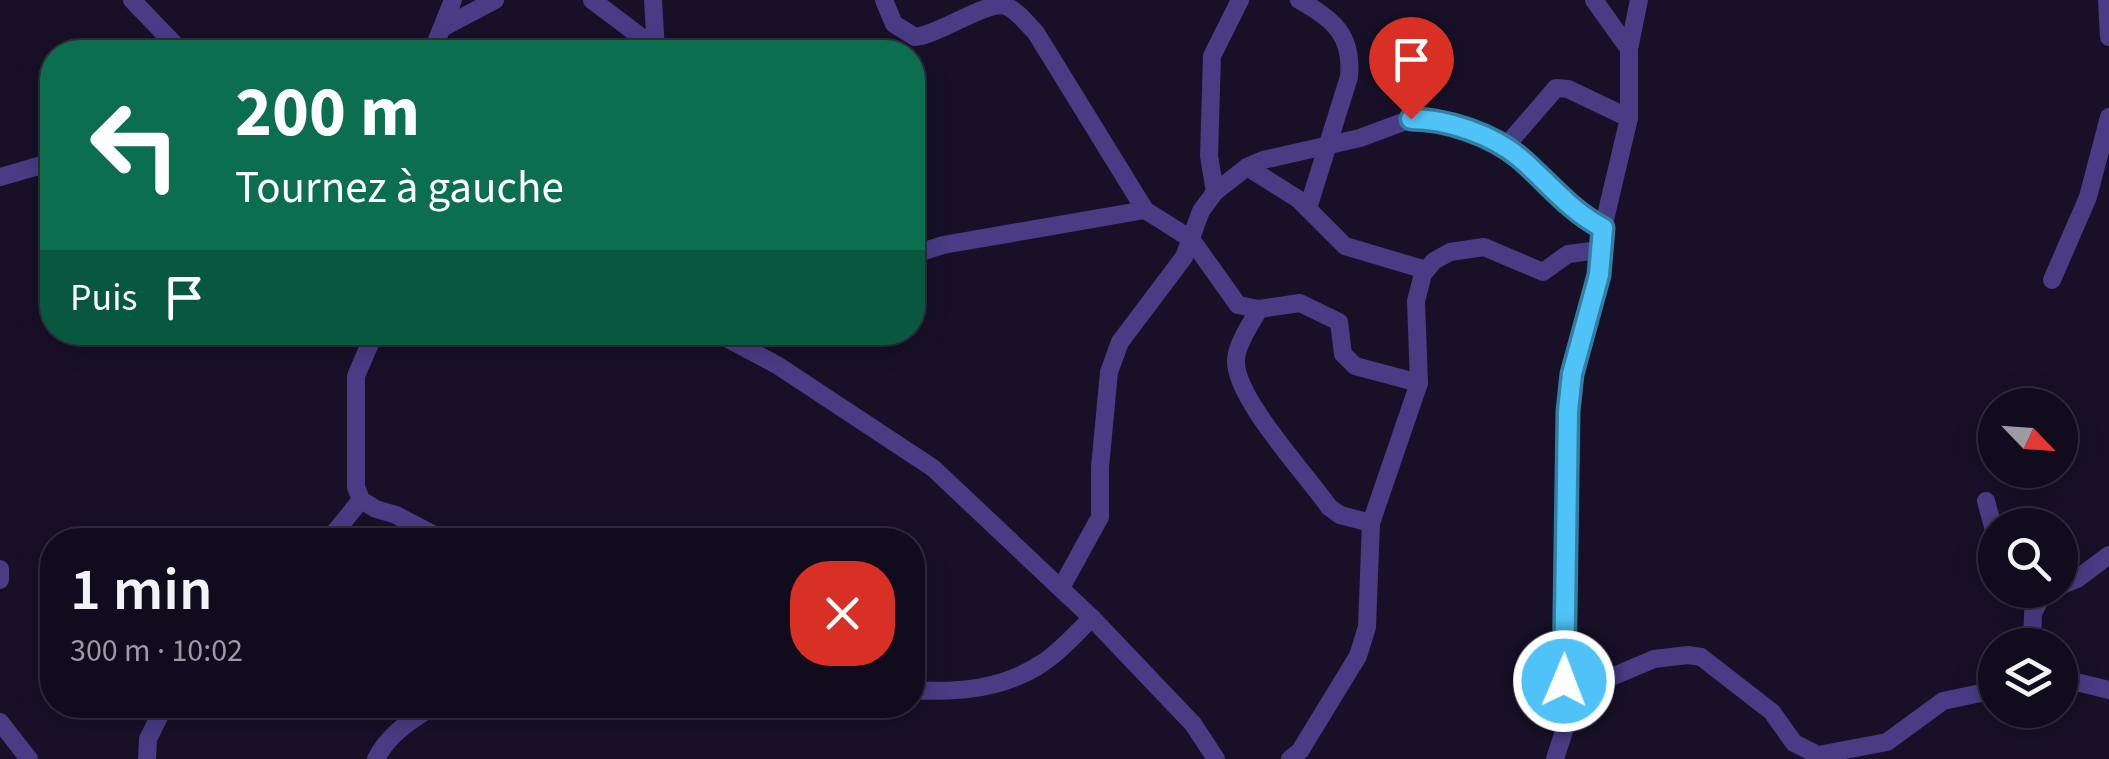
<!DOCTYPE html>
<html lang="fr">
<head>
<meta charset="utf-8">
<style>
  :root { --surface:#110c1d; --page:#1e1a2a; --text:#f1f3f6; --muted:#9c9ba4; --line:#302c3b }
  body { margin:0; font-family:"Source Sans 3",sans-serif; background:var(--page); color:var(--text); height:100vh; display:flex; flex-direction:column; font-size:38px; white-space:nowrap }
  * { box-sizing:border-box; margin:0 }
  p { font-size:32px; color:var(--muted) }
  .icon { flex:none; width:55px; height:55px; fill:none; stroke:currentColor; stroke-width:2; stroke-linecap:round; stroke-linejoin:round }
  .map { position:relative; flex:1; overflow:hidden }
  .drawer { position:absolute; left:40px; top:528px; width:885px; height:190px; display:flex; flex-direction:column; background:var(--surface); border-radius:40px; box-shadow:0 5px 25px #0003,0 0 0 2px var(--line) }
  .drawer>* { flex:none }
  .hud { position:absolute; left:40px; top:40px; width:885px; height:305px; border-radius:40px; box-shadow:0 5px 25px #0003,0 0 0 2px var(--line); background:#0b6e4f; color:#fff; overflow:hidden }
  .needle { width:65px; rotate:115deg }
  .fabs { position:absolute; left:1978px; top:388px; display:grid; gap:20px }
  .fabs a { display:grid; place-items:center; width:100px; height:100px; border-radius:50%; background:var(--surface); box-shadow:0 5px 25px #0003,0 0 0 2px var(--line); font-size:50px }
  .pin { position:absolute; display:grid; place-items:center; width:85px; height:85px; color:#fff; margin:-102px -42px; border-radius:50% 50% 50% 0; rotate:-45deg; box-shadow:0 0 10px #0007 }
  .pin .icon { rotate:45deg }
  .me { position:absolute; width:110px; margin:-55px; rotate:1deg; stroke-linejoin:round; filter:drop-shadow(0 0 8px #0008) }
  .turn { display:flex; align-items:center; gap:35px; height:210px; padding:0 30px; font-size:45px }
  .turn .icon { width:130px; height:130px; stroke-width:2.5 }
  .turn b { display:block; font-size:70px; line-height:85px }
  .then { display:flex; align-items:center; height:95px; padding:0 30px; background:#0003; gap:20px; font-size:38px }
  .round { display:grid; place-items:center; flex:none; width:105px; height:105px; border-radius:40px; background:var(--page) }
  .headline { display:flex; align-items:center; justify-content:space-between; height:170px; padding:0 30px }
  h1 { font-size:60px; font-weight:600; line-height:75px }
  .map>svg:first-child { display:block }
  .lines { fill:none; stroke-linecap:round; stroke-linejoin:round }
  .street { stroke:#493c85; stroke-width:18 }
  .route-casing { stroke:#337fa1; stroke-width:25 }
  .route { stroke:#4fc3f7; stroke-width:18 }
</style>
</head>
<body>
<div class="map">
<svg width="2109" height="759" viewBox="0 0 2109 759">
  <rect width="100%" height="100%" fill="#171027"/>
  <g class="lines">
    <g class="street">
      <polyline points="132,0 182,52"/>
      <polyline points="592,0 661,52"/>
      <polyline points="653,0 656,50"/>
      <path d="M884,0L894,24L915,37C939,35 987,0 1006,6C1018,11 1027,24 1036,33L1145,210L1191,239L1238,305L1259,309L1300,303L1339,322L1343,354L1355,366L1419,383"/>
      <path d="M1299,0C1333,19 1353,35 1349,77L1308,208"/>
      <polyline points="1594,0 1629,49"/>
      <polyline points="2107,0 2109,37"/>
      <polyline points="442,28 495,0"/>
      <polyline points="432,52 453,0"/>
      <polyline points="1505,147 1556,88 1568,89 1629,118"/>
      <polyline points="1247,167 1298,199 1345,246 1426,270"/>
      <polyline points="0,177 52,162"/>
      <polyline points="1215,192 1209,156 1212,56 1240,0"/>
      <polyline points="912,255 943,245 1145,210"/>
      <polyline points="2052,280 2088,197 2109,117"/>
      <path d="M1259,309C1251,324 1237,343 1236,360C1234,397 1306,474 1329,507L1340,515L1371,523"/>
      <polyline points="375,332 356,376 356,487 361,500 376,509 396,515 444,540"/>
      <polyline points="715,332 777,365 933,468 1092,618 1193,724 1216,759"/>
      <polyline points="1986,501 1995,534"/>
      <polyline points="333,540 335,532 361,500"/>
      <polyline points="0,569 0,580"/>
      <polyline points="2060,586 2077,579 2109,555"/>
      <polyline points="1061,588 1100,517 1100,467 1109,372 1120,342 1184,257 1201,211 1215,192 1247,167 1263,160 1360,138 1411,119 1422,119 1463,130 1505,147 1568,206 1603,228"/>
      <polyline points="2032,645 2033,613 2045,590"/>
      <polyline points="2060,678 2109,690"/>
      <polyline points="1564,681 1568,411 1573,374 1599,275 1603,228 1629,118 1629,49 1639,0"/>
      <path d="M912,690C958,693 1005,689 1044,662C1061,651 1076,633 1092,618"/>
      <polyline points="0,722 29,759"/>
      <polyline points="147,759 148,739 165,705"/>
      <path d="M376,759C389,733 411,721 435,705"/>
      <polyline points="1290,759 1300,751 1358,656 1367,627 1371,523 1419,383 1416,301 1423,274 1434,261 1450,252 1484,247 1543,272 1568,254 1600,250"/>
      <polyline points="1555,759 1564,731 1564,681 1602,681 1654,659 1688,655 1701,657 1772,712 1794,743 1818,755 1887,742 1943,701 1995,690"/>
    </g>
  </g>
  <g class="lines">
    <defs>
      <path id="route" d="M1411,119C1447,119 1493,135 1520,158C1549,183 1569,210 1603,228L1599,275L1572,374L1568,411L1564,681"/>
    </defs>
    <use href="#route" class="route-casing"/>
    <use href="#route" class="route"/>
  </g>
</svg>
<div class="fabs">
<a><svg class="needle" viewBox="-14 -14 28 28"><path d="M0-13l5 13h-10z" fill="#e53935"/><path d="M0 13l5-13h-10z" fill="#9c9ba4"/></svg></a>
<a><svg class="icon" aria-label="search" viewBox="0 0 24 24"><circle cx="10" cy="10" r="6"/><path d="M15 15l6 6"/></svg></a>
<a><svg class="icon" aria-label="layers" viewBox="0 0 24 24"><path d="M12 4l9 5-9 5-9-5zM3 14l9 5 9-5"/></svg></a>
</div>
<div class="pin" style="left:1411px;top:119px;background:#d93025"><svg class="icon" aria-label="arrive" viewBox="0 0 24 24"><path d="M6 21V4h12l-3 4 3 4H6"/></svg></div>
<svg class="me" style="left:1564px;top:681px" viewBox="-20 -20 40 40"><circle r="17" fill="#4fc3f7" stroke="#fff" stroke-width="3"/><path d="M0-11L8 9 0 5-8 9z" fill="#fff"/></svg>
<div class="hud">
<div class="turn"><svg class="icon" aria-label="left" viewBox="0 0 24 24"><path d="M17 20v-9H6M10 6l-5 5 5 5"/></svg><div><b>200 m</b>Tournez à gauche</div></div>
<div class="then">Puis<svg class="icon" aria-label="arrive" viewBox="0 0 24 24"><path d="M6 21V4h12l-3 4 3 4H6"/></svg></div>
</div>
<section class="drawer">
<div class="headline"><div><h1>1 min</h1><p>300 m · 10:02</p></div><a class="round" style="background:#d93025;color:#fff"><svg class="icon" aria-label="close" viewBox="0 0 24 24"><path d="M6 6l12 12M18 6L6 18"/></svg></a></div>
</section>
</div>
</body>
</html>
